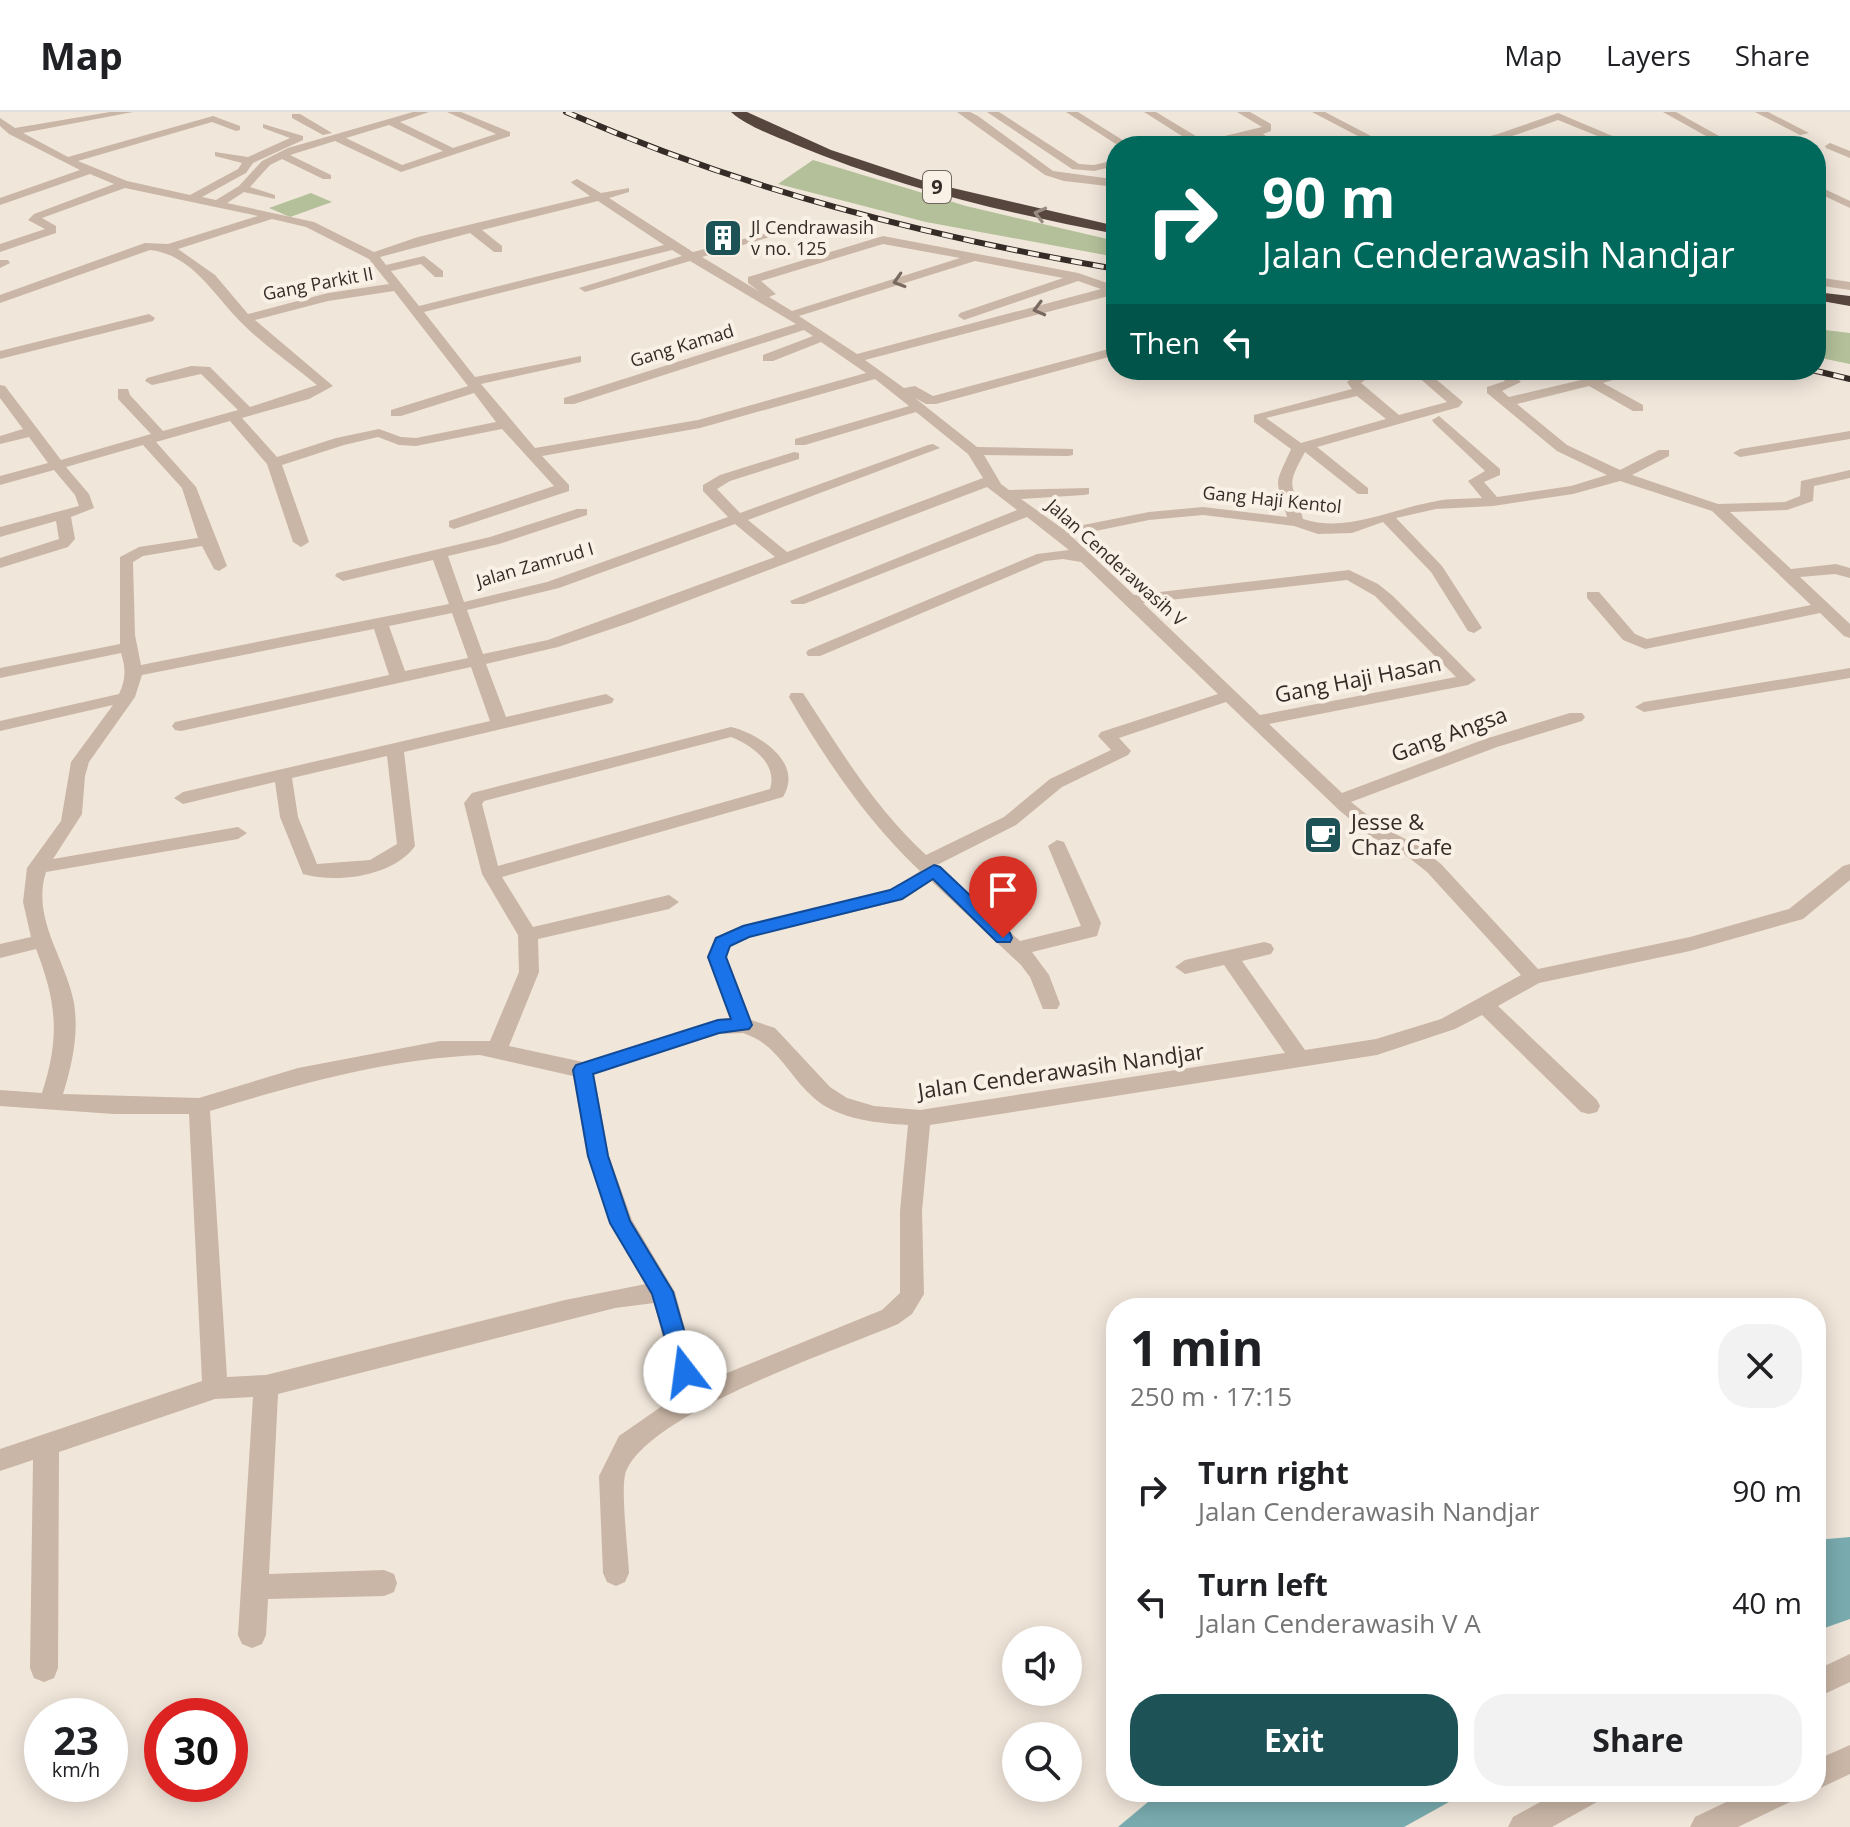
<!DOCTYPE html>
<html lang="en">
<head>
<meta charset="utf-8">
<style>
  :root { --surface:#fff; --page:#f2f2f2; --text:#202124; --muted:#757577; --line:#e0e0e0; --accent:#1d5256 }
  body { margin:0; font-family:"Open Sans",sans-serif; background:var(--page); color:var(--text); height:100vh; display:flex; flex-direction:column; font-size:30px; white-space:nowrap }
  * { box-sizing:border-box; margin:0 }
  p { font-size:26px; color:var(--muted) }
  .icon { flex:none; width:44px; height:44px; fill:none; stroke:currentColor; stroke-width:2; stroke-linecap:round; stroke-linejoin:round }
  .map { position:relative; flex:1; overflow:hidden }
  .side { position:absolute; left:1106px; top:1186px; width:720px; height:504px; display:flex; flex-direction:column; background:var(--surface); border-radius:32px; box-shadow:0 4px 20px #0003 }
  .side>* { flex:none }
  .guide { position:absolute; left:1106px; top:24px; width:720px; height:244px; border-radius:32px; box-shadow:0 4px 20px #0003; background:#00695c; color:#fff; overflow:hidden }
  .buttons { position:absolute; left:1002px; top:1514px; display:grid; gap:16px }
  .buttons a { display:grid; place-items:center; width:80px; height:80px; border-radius:50%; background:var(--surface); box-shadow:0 4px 20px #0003; font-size:40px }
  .speed { position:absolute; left:24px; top:1586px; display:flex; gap:16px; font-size:40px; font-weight:700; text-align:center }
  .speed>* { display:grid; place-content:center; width:104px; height:104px; border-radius:50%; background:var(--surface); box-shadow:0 4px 20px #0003; line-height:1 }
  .speed small { font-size:20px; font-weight:400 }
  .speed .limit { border:12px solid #d22; background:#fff; color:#111 }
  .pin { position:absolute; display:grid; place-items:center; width:68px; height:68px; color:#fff; margin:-82px -34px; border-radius:50% 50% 50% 0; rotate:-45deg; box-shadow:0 0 8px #0007 }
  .pin .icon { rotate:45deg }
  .me { position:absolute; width:88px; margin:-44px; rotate:345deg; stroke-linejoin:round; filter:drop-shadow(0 0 6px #0008) }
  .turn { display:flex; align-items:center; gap:28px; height:168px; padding:0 24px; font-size:36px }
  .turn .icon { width:104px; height:104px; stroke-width:2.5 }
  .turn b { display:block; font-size:56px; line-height:68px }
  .then { display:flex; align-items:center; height:76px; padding:0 24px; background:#0003; gap:16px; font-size:30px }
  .round { display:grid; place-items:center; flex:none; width:84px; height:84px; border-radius:32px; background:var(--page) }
  .summary { display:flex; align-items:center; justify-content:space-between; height:136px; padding:0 24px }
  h1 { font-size:48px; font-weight:700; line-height:60px }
  .cta { display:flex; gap:16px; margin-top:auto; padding:16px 24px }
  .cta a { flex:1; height:92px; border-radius:32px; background:var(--accent); color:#fff; font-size:32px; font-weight:700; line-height:92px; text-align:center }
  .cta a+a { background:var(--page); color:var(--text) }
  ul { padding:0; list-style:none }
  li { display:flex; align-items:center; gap:24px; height:112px; padding:0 24px }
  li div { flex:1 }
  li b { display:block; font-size:30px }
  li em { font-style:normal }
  header { display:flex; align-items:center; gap:48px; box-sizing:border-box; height:112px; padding:0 40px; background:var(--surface); border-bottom:2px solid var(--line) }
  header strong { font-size:38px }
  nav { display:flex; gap:44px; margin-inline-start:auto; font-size:28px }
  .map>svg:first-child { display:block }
  .green { fill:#b3c09a }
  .water { fill:#79abae }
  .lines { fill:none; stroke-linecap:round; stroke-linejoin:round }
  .minor { fill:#c9b6a6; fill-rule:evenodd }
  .highway { fill:#56463e; fill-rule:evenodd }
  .rail-casing { stroke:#352b27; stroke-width:6 }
  .rail { stroke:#f9f0e6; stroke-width:4; stroke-dasharray:11; stroke-linecap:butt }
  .oneway { stroke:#978a81 }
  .oneway2 { stroke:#786a60 }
  .route { fill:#1a73e8; stroke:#114b97; stroke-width:2 }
  .labels { text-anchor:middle; stroke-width:8; stroke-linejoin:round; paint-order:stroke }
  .far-poi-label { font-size:18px; fill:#352b27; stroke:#f9f0e6; text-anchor:start }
  .far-street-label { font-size:18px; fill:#352b27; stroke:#f9f0e6 }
  .shield { fill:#f9f0e6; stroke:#706660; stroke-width:2 }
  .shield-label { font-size:20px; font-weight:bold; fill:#352b27 }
  .street-label { font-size:22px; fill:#352b27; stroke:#f9f0e6 }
  .poi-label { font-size:22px; fill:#352b27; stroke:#f9f0e6; text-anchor:start }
</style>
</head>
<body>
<header>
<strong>Map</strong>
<nav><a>Map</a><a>Layers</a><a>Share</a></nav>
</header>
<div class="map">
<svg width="1850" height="1715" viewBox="0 0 1850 1715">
  <rect width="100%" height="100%" fill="#f1e6da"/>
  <g class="green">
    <polygon points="813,48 966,94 1116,129 1116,145 926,110 778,72"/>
    <polygon points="311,81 332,90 290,105 269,96"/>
    <polygon points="1816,217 1850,221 1850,252 1816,245"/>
  </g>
  <g class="water">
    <polygon points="1850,1425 1850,1507 1816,1519 1816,1428"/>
    <polygon points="1160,1680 1467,1680 1404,1715 1118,1715"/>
  </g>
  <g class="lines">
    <g class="minor">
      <path d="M110,0H133L23,21L68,45L213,4L240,14V18L236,19L212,10L78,49L127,69L190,83L238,57L242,51L215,44V40L248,45L290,26L263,16V12L303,24V28L253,51L246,61L202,85L216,88L239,74L262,49L288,36L413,0H429L400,10L453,36L496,22L447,0H461L510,20V24L401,60L335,29L290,43L331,63V67H323L282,47L270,53L250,75L275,83V87L244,80L227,91L314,110L374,140L418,125L590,84L573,72L571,70L577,67L601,81L629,76V80L609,86L693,140L783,117V121L702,145L760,180L748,171V165L883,124L1078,161L1116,174V182L865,248L904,276L915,274L933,284L1116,235V243L936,292H926L915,286L977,335L1073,337V343L1068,344L984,343L1001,372L1009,378L1089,376V382L1084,383L1021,387L1063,417L1149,400L1203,395L1287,405C1275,363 1274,376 1291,337L1254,310V303L1352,277L1347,270L1363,258H1379L1361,271L1399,303L1447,290L1410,258H1425L1463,290L1459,295L1317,335L1368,376V382H1358L1305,340C1284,378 1293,369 1303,407C1346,421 1389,398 1432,390C1448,386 1465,387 1482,386L1468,369L1485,359L1434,311L1432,308L1439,304L1500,357V363L1484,370L1497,385L1571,374L1607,363L1557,339L1487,281V275L1505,269L1493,258H1508L1521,270L1502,279L1509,285L1623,258H1646L1603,271L1643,293V299H1633L1589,274L1517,292L1567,333L1620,358L1659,338H1669V344L1632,363L1718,392L1785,390L1800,384L1801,369L1850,358V366L1814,374L1813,389L1787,398L1730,400L1791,457L1836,452L1850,456V466L1835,462L1800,465L1850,512V526L1844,524L1820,501L1645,537L1623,528L1587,486V480H1599L1635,522L1647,527L1811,493L1712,399L1620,369L1573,382L1493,394L1436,397L1396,406L1442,454L1482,516L1474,521L1468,519L1431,460L1383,410L1352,421L1318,422L1294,414L1203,403L1149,408L1071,424L1134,483L1349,458L1378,472L1393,484L1476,568L1468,573L1269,612L1342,681L1485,627L1570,601H1582L1585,605L1582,609L1497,635L1351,690L1384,716L1417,733L1441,752L1538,857L1690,825L1789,797L1843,754L1850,752V768L1803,807L1690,839L1539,871L1498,894L1597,988L1600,994L1597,1000L1589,1002L1581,1000L1482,903L1455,917L1377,943L930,1013L922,1099L924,1182L912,1202L898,1212C840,1237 642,1303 625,1363C621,1380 628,1440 629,1461L625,1470L616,1474L607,1470L603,1461L599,1364L619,1324L678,1283L654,1191L615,1196L278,1282L269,1462L384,1458L394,1462L397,1471L394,1480L384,1484L268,1487L266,1523L262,1532L252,1536L242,1532L238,1523L253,1285L215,1287L59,1340L58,1556L54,1566L44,1570L34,1566L30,1556L33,1348L0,1359V1337L202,1269L189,1002H114L0,994V978L42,981C60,925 57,891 36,837L0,846V832L31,825L23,790L27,756L61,709L71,650L113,593L0,619V609L119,582C126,567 126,557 121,541L0,566V556L120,532V445L139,435L198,426L182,376L143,333L66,355L89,382L94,396L71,405L75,427L68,435L0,456V446L59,427L56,409L0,425V415L79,394L75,383L54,358L0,373V364L48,351L29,325L0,332V324L23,317L0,286V273L5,274L61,348L151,322L118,287V277H128L130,283L163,319L238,298L201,262L152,273L145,269L147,266L191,254L210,255L250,295L317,273C290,251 259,230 236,205C211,178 189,142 150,138L0,191V183L145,131L168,132L258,104L125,76L42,106L56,114V121L0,140V132L45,117L28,108L34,102L114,72L90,62L0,93V86L80,58L9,22L0,14V6L15,16ZM389,13L443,39L402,53L346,26ZM598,89L664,133L419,194L391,159L421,152L435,165H443V159L424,144L386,153L380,145L470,121L494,140H502V134L482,118ZM272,107L306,115L369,147L389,172L328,181L248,202L215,163L178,137ZM883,132L960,146L792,199L769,185L776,182L761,169ZM672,138L682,144L579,176L585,180L690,149L796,212L564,286V292H574L804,218L813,224L763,243V249H773L821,230L866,261L698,308L535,336L481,272L581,250V244L475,265L424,200ZM975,149L1063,166L960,201L958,204L964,208L1078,169L1101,177L857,242L799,204ZM394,179L468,274L391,298V304H401L474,281L496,310L416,326L401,325L379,317L336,326L277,345L242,306L309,287L333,274L255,208L328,189ZM875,267L909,294L795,327V333H805L916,300L968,342L983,366L787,440L748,408L940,336L933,332L928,333L740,401L717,377L730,369L799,347V341L794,340L720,363L703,373V379L728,405L547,470L464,490L448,444L499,432L587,403V397H577L490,425L337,461L335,464L343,469L433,448L449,492L141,553L135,523L133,450L143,444L202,434L214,457L219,459L227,454L196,375L156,330L230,309L267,352L293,430L301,435L309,430L282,353L344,333L378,325L399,333L416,334L502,317L554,374L449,409V415L454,417L569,379V373L542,344L700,316ZM1357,284L1386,307L1301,331L1266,306ZM987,375L1017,398L790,489L792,492H804L1027,405L1069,438L1037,442L808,538L806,541L808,544H820L1045,449L1063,447L1081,450L1218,582L1101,620L1098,624L1111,638L1050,667L1004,705L926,743C875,696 841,639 803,581H791L789,585C826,648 866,708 920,759L890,778L743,813L715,825L707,845L730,906L718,907L583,950L509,934L539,860L538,827L669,797L679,790L669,783L533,815L502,765L783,685C804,651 760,622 731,615L472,681L464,691L482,762L518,823L519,860L490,929H440L298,956L199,986L63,982C72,953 79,922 74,891C66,847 31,807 46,760L238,727L247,721L238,715L53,747L82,702L85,664L89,650L135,585L142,563L374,517L389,563L175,610L172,614L175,618L181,619L471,555L490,609L183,680L174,686L183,692L275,670L280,705L303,762C337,772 394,764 415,734L404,640L612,591L614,587L606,582L506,605L486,552L558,535L629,511ZM735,412L775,445L548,528L483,542L467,498L559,476ZM1347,468L1375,484L1456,565L1260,603L1143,491ZM452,501L468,546L405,559L389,514ZM1226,590L1339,698L1370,724L1403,741L1427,760L1521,863L1441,907L1376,927L1305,938L1242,849L1271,842L1274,837L1271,832L1264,830L1185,848L1175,855L1185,862L1224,853L1285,941L920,998L874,994L847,986L830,975L775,916L751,908L727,845L730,834L749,825L903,788L931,769L1021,853L1030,865L1043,897H1057L1060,892L1049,863L1032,840L1097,824L1101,811L1064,730L1057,728L1048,734L1081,814L1020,829L937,753L1016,713L1062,675L1128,643L1131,639L1119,626ZM731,625C752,633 778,652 770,677L498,754L482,692L484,689ZM387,644L397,732L370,748L317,752L298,705L292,666ZM743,921C778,932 788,964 814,986C839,1008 878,1011 908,1013L900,1099V1181L882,1198L700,1272L675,1180L632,1108L609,1044L594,962L719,922ZM480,943L573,964L587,1044L610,1111L646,1172L565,1188L266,1263L227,1265L210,999C298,972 388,947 480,943Z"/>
      <polygon points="957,0 970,0 978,4 1053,59 1112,67 1116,68 1116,75 1064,69 1045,63"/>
      <polygon points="987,0 999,0 1079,52 1094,53 1116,48 1116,54 1094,59 1072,57"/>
      <polygon points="1066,0 1078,0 1132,34 1119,34"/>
      <polygon points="1144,0 1156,0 1204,29 1262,15 1237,0 1250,0 1271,12 1271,19 1263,22 1282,34 1269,34 1252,25 1211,34 1189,34 1193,31"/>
      <polygon points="1312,0 1325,0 1390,34 1377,34"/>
      <polygon points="1663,0 1676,0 1737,34 1724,34"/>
      <polygon points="1755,0 1768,0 1809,21 1800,23"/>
      <path d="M1558,1L1636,34H1622L1558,8C1522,21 1489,34 1451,34L1498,22Z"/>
      <polygon points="292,2 300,2 332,21 323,23 292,6"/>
      <polygon points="1830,31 1850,39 1850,46 1826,36 1825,34"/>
      <polygon points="1816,73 1850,89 1850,96 1816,80"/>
      <polygon points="0,148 8,148 10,151 0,156"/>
      <polygon points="1816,165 1850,170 1850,178 1816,173"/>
      <polygon points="149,202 155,206 153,209 0,247 0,239"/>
      <polygon points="1850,319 1850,327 1740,345 1733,341 1740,337"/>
      <polygon points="1850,556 1850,566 1644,600 1635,595 1644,590"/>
      <polygon points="1850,1542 1850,1570 1816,1586 1816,1558"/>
      <polygon points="1850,1633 1850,1662 1816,1678 1816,1648"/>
      <polygon points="1558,1680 1602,1680 1597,1690 1552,1715 1508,1715 1513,1705"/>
      <polygon points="1747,1680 1795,1680 1790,1690 1738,1715 1690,1715 1695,1705"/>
    </g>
    <g class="highway">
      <path d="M731,0H747L831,38L927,70L1116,114V122C1007,101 899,76 796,33C775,24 748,15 731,0Z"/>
      <polygon points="1816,180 1850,184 1850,194 1816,188"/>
    </g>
    <defs>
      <g id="rail">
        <path d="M566,0C745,78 924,124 1116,157"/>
        <polyline points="1812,258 1850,267"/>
      </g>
    </defs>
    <use href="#rail" class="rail-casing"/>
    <use href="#rail" class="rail"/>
  </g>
  <defs><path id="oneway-chevron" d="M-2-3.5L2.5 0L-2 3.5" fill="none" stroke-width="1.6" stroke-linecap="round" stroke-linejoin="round" transform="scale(2)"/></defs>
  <use class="oneway" href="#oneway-chevron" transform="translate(1040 102) rotate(-166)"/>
  <g class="oneway2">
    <use href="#oneway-chevron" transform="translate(899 169) rotate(163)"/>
    <use href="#oneway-chevron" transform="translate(1039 197) rotate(165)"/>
  </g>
  <polygon class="route" points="934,753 940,755 1010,821 1012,826 1010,830 997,830 933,767 902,787 749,825 730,834 726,845 752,913 749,917 719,921 593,962 608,1044 630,1109 673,1180 696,1260 692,1267 685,1270 677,1267 652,1182 610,1111 588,1044 573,958 576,953 718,908 731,907 708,845 716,826 743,814 890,778"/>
  <defs>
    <symbol id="building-square" viewBox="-11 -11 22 22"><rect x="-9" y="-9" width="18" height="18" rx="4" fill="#1d5256" stroke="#f9f0e6"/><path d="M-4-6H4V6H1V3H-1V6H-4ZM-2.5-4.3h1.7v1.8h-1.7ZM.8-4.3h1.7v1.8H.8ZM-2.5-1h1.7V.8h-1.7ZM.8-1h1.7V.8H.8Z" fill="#fff"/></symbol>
    <symbol id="cafe-square" viewBox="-11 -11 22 22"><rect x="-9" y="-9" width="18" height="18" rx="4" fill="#1d5256" stroke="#f9f0e6"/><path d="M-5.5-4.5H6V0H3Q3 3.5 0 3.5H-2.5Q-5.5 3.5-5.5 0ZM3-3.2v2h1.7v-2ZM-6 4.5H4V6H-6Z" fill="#fff"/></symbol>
  </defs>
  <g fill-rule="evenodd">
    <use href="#building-square" x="701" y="104" width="44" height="44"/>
    <use href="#cafe-square" x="1301" y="701" width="44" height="44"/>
  </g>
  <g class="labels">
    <g class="far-poi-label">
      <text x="751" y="122">Jl Cendrawasih<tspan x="751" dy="21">v no. 125</tspan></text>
    </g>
    <g class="far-street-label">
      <text transform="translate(318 172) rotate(-11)" y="6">Gang Parkit II</text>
      <text transform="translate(682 234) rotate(-17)" y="6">Gang Kamad</text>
      <text transform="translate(1272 388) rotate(6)" y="6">Gang Haji Kentol</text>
      <text transform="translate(1116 451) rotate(42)" y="6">Jalan Cenderawasih V</text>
      <text transform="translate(535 453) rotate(-16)" y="6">Jalan Zamrud I</text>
    </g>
    <rect class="shield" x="923" y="59" width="28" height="32" rx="6"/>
    <g class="shield-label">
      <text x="937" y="82">9</text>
    </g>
    <g class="street-label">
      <text transform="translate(1358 567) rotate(-11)" y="8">Gang Haji Hasan</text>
      <text transform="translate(1449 622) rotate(-20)" y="8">Gang Angsa</text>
      <text transform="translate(1061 959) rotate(-8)" y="8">Jalan Cenderawasih Nandjar</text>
    </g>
    <g class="poi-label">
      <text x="1351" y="718">Jesse &amp;<tspan x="1351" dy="25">Chaz Cafe</tspan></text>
    </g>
  </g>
</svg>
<div class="buttons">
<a><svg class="icon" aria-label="sound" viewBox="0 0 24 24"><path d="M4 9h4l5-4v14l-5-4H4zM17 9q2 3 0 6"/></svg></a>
<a><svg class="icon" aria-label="search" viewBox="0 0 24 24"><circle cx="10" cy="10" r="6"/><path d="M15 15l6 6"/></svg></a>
</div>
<div class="speed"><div>23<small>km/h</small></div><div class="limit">30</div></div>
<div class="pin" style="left:1003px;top:826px;background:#d93025"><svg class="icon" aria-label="arrive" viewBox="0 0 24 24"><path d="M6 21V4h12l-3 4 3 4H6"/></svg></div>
<svg class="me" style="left:685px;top:1260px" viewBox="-20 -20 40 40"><circle r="19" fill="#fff"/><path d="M0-13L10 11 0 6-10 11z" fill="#1a73e8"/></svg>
<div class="guide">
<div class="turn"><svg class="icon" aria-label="right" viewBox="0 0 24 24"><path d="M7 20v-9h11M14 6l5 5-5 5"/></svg><div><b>90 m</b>Jalan Cenderawasih Nandjar</div></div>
<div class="then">Then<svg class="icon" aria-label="left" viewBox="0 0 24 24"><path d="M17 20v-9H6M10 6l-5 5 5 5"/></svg></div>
</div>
<section class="side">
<div class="summary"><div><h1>1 min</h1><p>250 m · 17:15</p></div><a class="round"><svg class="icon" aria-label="close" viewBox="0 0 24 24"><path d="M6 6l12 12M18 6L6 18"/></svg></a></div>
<ul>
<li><svg class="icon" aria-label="right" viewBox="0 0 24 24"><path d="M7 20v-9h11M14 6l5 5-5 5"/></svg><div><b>Turn right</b><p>Jalan Cenderawasih Nandjar</p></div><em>90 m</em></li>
<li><svg class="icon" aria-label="left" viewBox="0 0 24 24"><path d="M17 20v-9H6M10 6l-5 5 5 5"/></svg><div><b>Turn left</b><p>Jalan Cenderawasih V A</p></div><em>40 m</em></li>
</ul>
<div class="cta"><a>Exit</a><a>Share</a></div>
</section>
</div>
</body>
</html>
